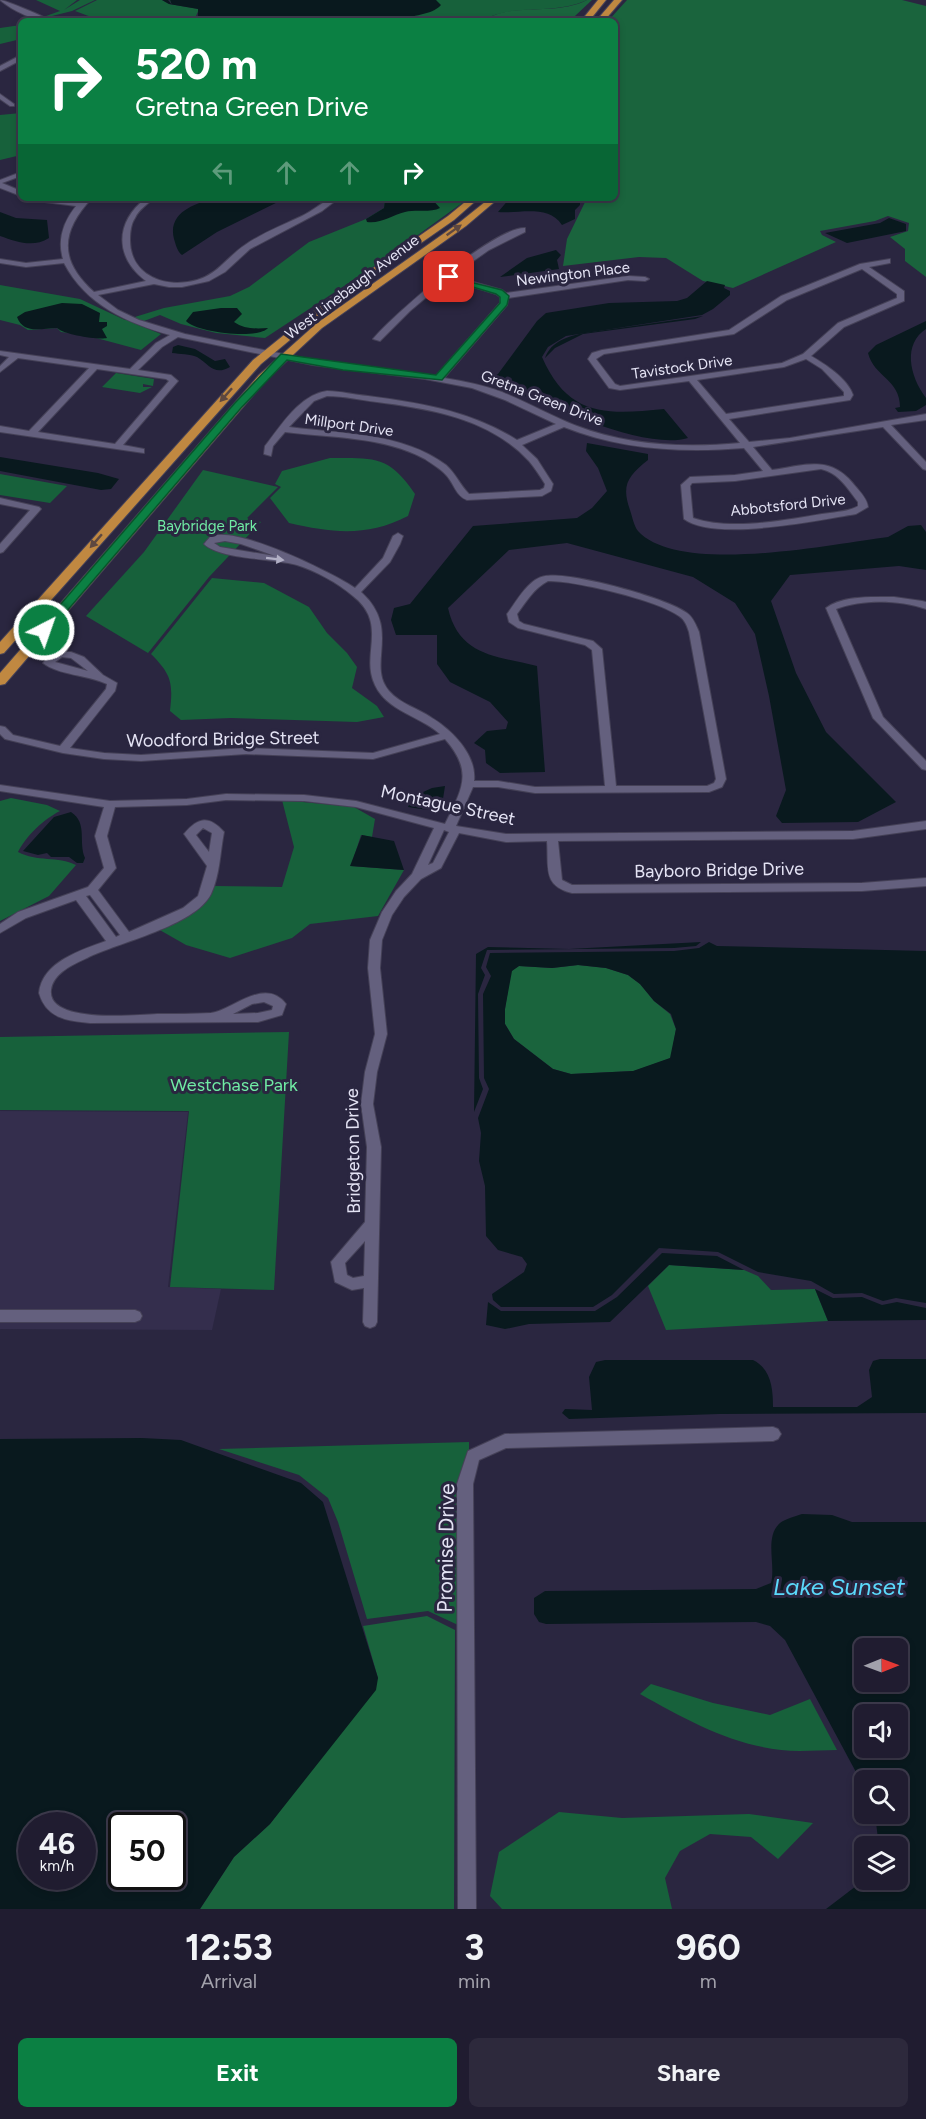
<!DOCTYPE html>
<html lang="en">
<head>
<meta charset="utf-8">
<style>
  :root { --surface:#201c30; --page:#2d293c; --text:#f1f3f6; --muted:#a2a1ab; --line:#3d3a4c; --accent:#0b8043 }
  body { margin:0; font-family:Figtree,sans-serif; background:var(--page); color:var(--text); height:100vh; display:flex; flex-direction:column; font-size:22px; white-space:nowrap }
  * { box-sizing:border-box; margin:0 }
  p { font-size:20px; color:var(--muted) }
  .icon { flex:none; width:33px; height:33px; fill:none; stroke:currentColor; stroke-width:2; stroke-linecap:round; stroke-linejoin:round }
  .map { position:relative; height:1909px; overflow:hidden }
  .sheet { display:flex; flex-direction:column; background:var(--surface); flex:1 }
  .sheet>* { flex:none }
  .top-card { position:absolute; left:18px; top:18px; width:600px; height:183px; border-radius:9px; box-shadow:0 3px 9px #0003,0 0 0 2px var(--line); background:#0b8043; color:#fff; overflow:hidden }
  .needle { width:39px; rotate:89deg }
  .controls { position:absolute; left:854px; top:1638px; display:grid; gap:12px }
  .controls a { display:grid; place-items:center; width:54px; height:54px; border-radius:9px; background:var(--surface); box-shadow:0 3px 9px #0003,0 0 0 2px var(--line); font-size:30px }
  .speed { position:absolute; left:18px; top:1812px; display:flex; gap:12px; font-size:30px; font-weight:700; text-align:center }
  .speed>* { display:grid; place-content:center; width:78px; height:78px; border-radius:50%; background:var(--surface); box-shadow:0 3px 9px #0003,0 0 0 2px var(--line); line-height:1 }
  .speed small { font-size:15px; font-weight:400 }
  .speed .limit { border:3px solid #111; border-radius:9px; background:#fff; color:#111 }
  .pin { position:absolute; display:grid; place-items:center; width:51px; height:51px; color:#fff; margin:-26px; border-radius:12px; box-shadow:0 3px 9px #0006 }
  .me { position:absolute; width:66px; margin:-33px; rotate:41deg; stroke-linejoin:round; filter:drop-shadow(0 0 4px #0008) }
  .turn { display:flex; align-items:center; gap:21px; height:126px; padding:0 18px; font-size:27px }
  .turn .icon { width:78px; height:78px; stroke-width:2.5 }
  .turn b { display:block; font-size:42px; line-height:51px }
  .lanes { display:flex; align-items:center; height:57px; padding:0 18px; background:#0003; justify-content:center; gap:30px; direction:ltr }
  .lanes .off { opacity:.35 }
  .eta { display:flex; justify-content:space-evenly; align-items:center; height:102px; text-align:center }
  .eta b { font-size:36px; font-weight:700; line-height:42px }
  .primary-button { display:flex; gap:12px; margin-top:auto; padding:12px 18px }
  .primary-button a { flex:1; height:69px; border-radius:9px; background:var(--accent); color:#fff; font-size:24px; font-weight:700; line-height:69px; text-align:center }
  .primary-button a+a { background:var(--page); color:var(--text) }
  .map>svg:first-child { display:block }
  .built { fill:#342e4d }
  .green { fill:#17613b }
  .forest { fill:#1a643d }
  .water { fill:#09191e; fill-rule:evenodd }
  .lines { fill:none; stroke-linecap:round; stroke-linejoin:round }
  .minor-casing { stroke:#454157; stroke-width:2 }
  .major-casing { stroke:#454157; stroke-width:2 }
  .minor { fill:#64607e; fill-rule:evenodd }
  .major { fill:#c08841; fill-rule:evenodd }
  .oneway { fill:#5e4840 }
  .oneway2 { fill:#b1afc5 }
  .route { fill:#0b8043; stroke:#07532c; stroke-width:1.5 }
  .labels { text-anchor:middle; stroke-width:6; stroke-linejoin:round; paint-order:stroke }
  .far-street-label { font-size:15px; fill:#e4e3f4; stroke:#2a2640 }
  .far-park-label { font-size:15px; fill:#70eba4; stroke:#2a2640 }
  .street-label { font-size:18px; fill:#e4e3f4; stroke:#2a2640 }
  .park-label { font-size:18px; fill:#70eba4; stroke:#2a2640 }
  .near-street-label { font-size:21px; fill:#e4e3f4; stroke:#2a2640 }
  .near-water-label { font-size:24px; font-style:italic; fill:#5bd9fb; stroke:#2a2640 }
</style>
</head>
<body>
<div class="map">
<svg width="926" height="1909" viewBox="0 0 926 1909">
  <rect width="100%" height="100%" fill="#2a2640"/>
  <polygon class="built" points="0,1111 188,1112 168,1287 221,1289 212,1330 0,1329"/>
  <g class="green">
    <polygon points="36,0 77,0 64,10 80,0 95,0 72,11 32,21 60,11"/>
    <polygon points="97,0 162,0 169,4 199,9 196,16 230,21 102,21 75,11"/>
    <path d="M170,0H587C553,16 515,2 481,21H242L202,15V7L171,3Z"/>
    <polygon points="21,25 21,39 0,44 0,28"/>
    <polygon points="21,113 21,155 0,160 0,115"/>
    <polygon points="385,198 469,198 382,261 265,338 216,333 181,324 160,315 136,324 161,334 141,350 85,335 61,332 57,328 28,330 20,325 0,320 0,285 80,299 125,320 164,308 230,296 249,287 309,242 366,219 384,208"/>
    <polygon points="116,373 154,379 153,386 143,384 143,387 152,387 140,393 102,387"/>
    <path d="M330,458C374,458 389,455 415,494L408,516C367,537 333,533 289,523L270,498L281,487L275,484L282,471Z"/>
    <polygon points="203,470 278,487 247,518 261,522 209,577 148,653 86,616 144,552"/>
    <polygon points="0,474 67,486 50,503 0,495"/>
    <path d="M212,578L264,583L309,607L327,633L347,653L357,667L352,688L377,706L384,717L357,722L231,718L181,720L170,711C173,683 172,675 151,654Z"/>
    <path d="M11,798L47,805L60,811C44,819 26,836 18,852C37,862 58,856 76,865L49,896L0,921V801Z"/>
    <polygon points="282,800 354,807 375,819 372,837 361,835 351,866 404,870 378,916 310,924 292,938 230,958 186,945 158,929 174,923 207,900 213,886 282,887 294,847"/>
    <polygon points="289,1032 274,1290 170,1287 189,1111 0,1110 0,1037"/>
    <polygon points="669,1265 744,1270 758,1276 771,1290 815,1289 828,1321 666,1330 648,1286"/>
    <polygon points="469,1442 469,1452 458,1484 458,1625 428,1611 367,1619 338,1522 328,1498 299,1475 219,1449"/>
    <path d="M651,1684L713,1703L770,1715L810,1699L837,1750C819,1750 799,1752 781,1750C729,1744 685,1719 640,1694Z"/>
    <polygon points="559,1812 622,1818 749,1814 813,1823 778,1859 751,1837 710,1834 680,1851 665,1878 672,1909 502,1909 490,1896 499,1852"/>
  </g>
  <g class="forest">
    <path d="M587,0H592L575,16L577,21H482C514,1 554,17 587,0Z"/>
    <polygon points="627,0 902,0 926,6 926,277 905,261 905,249 890,237 908,231 909,223 888,216 875,221 820,231 822,235 836,242 733,288 703,281 666,258 639,257 563,266 567,239 587,198 615,198 615,21 608,21"/>
    <polygon points="578,965 606,968 628,975 640,984 654,1001 670,1014 676,1029 671,1058 634,1071 571,1074 553,1069 514,1039 505,1024 505,1009 511,971 519,966 552,968"/>
    <polygon points="427,1616 455,1630 454,1909 200,1909 234,1857 270,1824 378,1678 363,1626"/>
  </g>
  <g class="water">
    <path d="M162,0H168L172,5L170,0H436L441,5C431,16 412,14 399,21H230L198,18V9L169,4Z"/>
    <path d="M216,198H286L217,232L182,255C177,251 176,245 174,239C167,212 196,203 216,198Z"/>
    <path d="M385,198H431L440,208C431,213 416,209 405,212C392,215 381,224 367,222L366,219L384,208Z"/>
    <path d="M510,198H580V205L575,210V219L562,225C548,204 519,214 498,212Z"/>
    <path d="M0,212L16,218L47,220L49,238C33,248 17,242 0,236Z"/>
    <polygon points="889,218 906,224 906,231 847,243 825,233 880,223"/>
    <polygon points="556,250 561,255 557,260 559,269 500,277 527,258"/>
    <path d="M707,281L725,285L724,288L730,291V295L713,309L702,315L566,336L548,347L542,357C568,417 607,415 664,409L688,438C642,452 532,398 487,380L498,374L537,321L546,313L609,303L677,301L687,298Z"/>
    <path d="M62,303L82,304L100,313L99,322H107V326L102,329L107,338C98,340 65,335 57,328C41,328 24,335 17,317L25,312Z"/>
    <path d="M221,308H237L242,314L234,322C244,329 256,329 268,328C258,340 195,332 186,321L193,312Z"/>
    <path d="M703,316L695,319L583,334L555,348L545,358C551,341 569,336 584,333Z"/>
    <path d="M926,321V329C903,344 909,375 926,398V405L916,411L898,412L895,408L900,407C900,379 874,377 868,353L876,345Z"/>
    <path d="M178,345L195,349L215,361L225,359L230,367C214,376 210,365 197,357C190,354 180,354 172,353L173,347Z"/>
    <path d="M587,443L648,454V460C628,476 621,485 630,510C632,516 634,526 638,531C679,576 832,544 888,537L908,526L921,525L926,532V570L899,566L790,575L771,601L796,673L826,732L896,802L858,822L782,823L776,816L786,790L769,696L755,634L735,603L693,577L567,543L509,550L448,608C459,656 496,656 537,666L545,772L500,773L486,763L485,750L474,743L487,731L506,729L508,722L490,702L450,682L437,664V635H396L391,620L394,608L410,604L473,526L577,518L592,508L607,491L598,468L586,451Z"/>
    <polygon points="0,457 98,473 119,479 111,489 101,490 0,471"/>
    <polygon points="445,786 441,812 408,807 412,797 432,788"/>
    <path d="M71,812C88,823 78,842 85,858L83,863H77L69,857H51L47,853L38,855L23,851L54,817Z"/>
    <polygon points="362,835 394,841 404,870 350,866"/>
    <polygon points="701,942 696,946 674,948 487,950 481,968 485,975 478,994 479,1078 483,1089 474,1112 476,954 488,947 569,949"/>
    <path d="M709,942L717,946L926,951V1303L896,1298L883,1301L862,1293L834,1294L811,1281L758,1272L718,1252L659,1248L612,1295L593,1307H501L493,1300L492,1294L524,1272L527,1264L522,1257L498,1250L486,1236L485,1186L479,1161L481,1133L478,1118L489,1089L484,1078L483,994L491,976L486,967L490,953L674,951L699,948ZM578,965L606,968L628,975L640,984L654,1001L671,1014L676,1029L670,1058L633,1071L571,1074L553,1069L514,1039L505,1024V1009L512,971L519,966L552,968Z"/>
    <polygon points="662,1253 717,1256 744,1270 669,1265 610,1322 529,1324 505,1329 486,1325 488,1302 501,1311 595,1311 617,1297"/>
    <polygon points="815,1289 833,1298 862,1297 882,1305 897,1302 926,1308 926,1320 828,1321"/>
    <path d="M880,1359H926V1413L719,1414L569,1419L562,1413L565,1409L592,1410L589,1377L596,1362L605,1360H753C771,1369 773,1388 773,1407H857L872,1397L869,1370L873,1361Z"/>
    <path d="M142,1438L181,1440L301,1483L323,1502L378,1678L376,1690L270,1824L234,1857L200,1909H0V1439ZM32,1826H82V1876H32ZM122,1826H172V1876H122Z"/>
    <path d="M802,1514L832,1515L852,1522H926V1909H826L864,1880H897V1846H876L878,1839L875,1814H897V1780H864V1787L785,1640L770,1626L756,1622L546,1624L539,1622L534,1614V1598L545,1591L756,1589L771,1583C776,1565 764,1537 780,1523C785,1519 796,1516 802,1514ZM864,1648H897V1682H864ZM864,1714H897V1748H864Z"/>
  </g>
  <g class="lines">
    <defs>
      <g id="minor">
        <path d="M0,0C5,0 45,17 51,21C34,21 13,11 0,0Z"/>
        <polygon points="21,55 21,60 0,71 0,66"/>
        <polygon points="0,94 14,104 14,106 10,106 0,99"/>
        <polygon points="21,172 21,176 2,183 21,191 21,196 0,188 0,180"/>
        <path d="M25,198H47L80,202L84,198H92C61,231 58,260 94,292L146,281C114,257 115,222 146,198H154C147,205 139,209 135,218C131,224 130,232 130,240C130,276 166,289 197,280C218,274 227,257 245,245C262,233 283,225 302,216C312,211 320,204 330,199C332,198 335,198 339,198L322,211L250,249L225,272L209,281L182,287H169L154,284L98,295L118,310L139,320L185,334L313,360L436,376L500,303V297L496,294L448,279L410,311L380,341L373,339C394,314 494,227 525,228V232L489,250L452,276L502,290L506,293L628,276L645,277L649,279L645,281L628,280L508,298L507,305L444,378C463,381 483,385 502,392C527,402 551,416 577,426C629,446 686,448 740,443L689,381L620,390L609,388L588,359L592,353L602,350L729,330L781,296L860,264L890,259V263L869,267L904,291V301L844,327L811,356C825,364 848,379 853,395L850,400L729,419L749,442L790,438L926,414V420L891,425L926,462V470L923,469L883,427L753,447L772,470C807,465 831,454 856,487C861,493 867,499 868,507L856,514C819,520 714,542 684,519L681,485L690,477L735,475L763,471L744,448C683,453 621,450 564,427L522,445L537,459L553,484L551,491L542,496L467,500C456,496 454,484 447,476C441,469 432,464 425,459C383,436 331,438 285,432L273,446L271,456L264,454L265,446C281,426 299,395 327,391C341,391 354,395 368,396C421,403 471,411 517,440L556,424L505,400L472,388L425,379L313,365L178,337L162,347L138,370L171,375L178,381L123,445L144,449V453L0,432V426L29,431L89,368L18,358L0,372V366L9,357L0,355V351L130,369L156,343L170,335C127,323 86,305 64,263L26,267L0,263V259L26,263L63,259C57,239 64,221 76,206L29,200ZM862,269L897,294V298L838,323L803,354L782,363L620,386L615,384L596,359L604,354L734,334L787,300ZM806,359L822,369L844,392V396L726,414L697,380L784,367ZM97,369L166,379L169,381L115,444L38,432ZM327,396C344,396 360,400 377,402C432,409 490,419 529,461C535,468 540,476 545,484L544,488L540,490L469,494C460,485 456,474 446,465C402,432 341,434 289,427L314,401ZM821,469C839,473 848,489 858,502V506C848,512 834,512 822,514C785,520 730,531 693,518L690,486L692,483L735,481Z"/>
        <polygon points="0,498 39,507 41,509 3,552 0,553 0,544 30,510 0,504"/>
        <path d="M398,533L403,536L400,544L390,562L361,592C402,629 366,664 389,691C400,704 418,708 432,718C452,730 477,755 474,781H498L535,787L605,786L592,650L585,645L518,628L509,622L507,614C517,601 528,579 545,576C568,571 668,598 687,613C693,617 696,625 699,632L726,779L722,787L709,792L535,793L498,787H473L456,826L506,834L853,831L926,821V829L853,839L558,841L562,880L572,885L862,883L926,878V886L862,891L572,893C542,886 549,867 547,841L506,842L459,833L441,868L421,879L404,897L392,915L382,940L380,968L387,1034L377,1072L373,1104L381,1147L377,1322L375,1326L370,1328L365,1326L363,1322L364,1288L352,1290L335,1282L331,1262L365,1222L367,1147L361,1104L365,1072L375,1034L368,968L370,940L382,912L396,891L412,874L434,828L356,807L304,801L226,800L187,805L115,807L107,836L116,868L98,890L129,932L183,908L198,896L207,866L184,834C198,817 209,815 224,832C220,852 220,875 211,894C195,926 119,942 87,958C74,964 53,973 51,990C47,1024 136,1015 157,1014C175,1014 194,1014 211,1013C231,1011 265,976 286,1004L282,1015L258,1022L90,1023C67,1021 46,1018 39,993C42,962 81,950 106,941L76,900L26,918L0,933V924L18,912L88,887L104,868L95,836L104,807L0,791V785L110,801L187,799L226,794L304,795L356,801L445,824C462,789 474,772 445,739L373,759L246,754L141,761L104,759L63,753L5,739L0,734V726L5,727L13,735L60,746L106,689L107,684C88,675 58,675 43,663L50,655L57,652H71L84,657L103,675L117,683L115,691L70,748L104,753L141,755L246,748L373,753L440,734C420,716 387,711 375,685C360,655 389,624 353,596C338,583 316,571 297,565C273,558 221,560 204,544C205,543 209,538 210,537C234,524 333,573 355,588L383,558L393,536ZM225,541L241,544L275,556L220,547L214,543ZM548,581C576,581 657,600 679,616C685,620 687,626 689,632L716,779L714,783L707,786H616L602,649L593,641L524,624L519,621L517,614C526,602 534,588 548,581ZM62,657L71,658L88,671L55,662ZM203,828L212,833L209,852L196,835ZM444,830L449,832L433,863L428,865ZM90,895L120,935L116,937L86,896ZM264,1002L273,1006L272,1010L258,1013L233,1014L252,1004ZM365,1241L364,1276L353,1278L347,1275L345,1263Z"/>
        <path d="M894,597L922,601L926,602V609C898,600 864,599 836,609L883,717L926,761V770L922,769L873,718L826,608C843,595 874,597 894,597Z"/>
        <polygon points="0,1310 135,1310 140,1312 142,1316 140,1320 135,1322 0,1322"/>
        <polygon points="773,1427 778,1429 781,1434 778,1439 773,1441 506,1448 479,1460 473,1484 476,1909 458,1909 457,1484 468,1451 505,1434"/>
      </g>
      <g id="major">
        <polygon points="598,0 606,0 589,21 581,21"/>
        <polygon points="614,0 622,0 604,21 596,21"/>
        <polygon points="470,198 479,198 454,220 332,305 261,364 4,653 0,654 0,642 253,360 326,301 448,216"/>
        <polygon points="490,198 499,198 466,226 322,328 267,379 5,684 0,685 0,673 259,375 316,324 460,222"/>
      </g>
    </defs>
    <use href="#minor" class="minor-casing"/>
    <use href="#major" class="major-casing"/>
    <use href="#minor" class="minor"/>
    <use href="#major" class="major"/>
  </g>
  <defs><path id="oneway-solid" d="M-6-.8H1V-3.2L6.5 0L1 3.2V.8H-6Z" transform="scale(1.5)"/></defs>
  <g class="oneway">
    <use href="#oneway-solid" transform="translate(454 230) rotate(-35)"/>
    <use href="#oneway-solid" transform="translate(226 395) rotate(132)"/>
    <use href="#oneway-solid" transform="translate(96 541) rotate(131)"/>
  </g>
  <use class="oneway2" href="#oneway-solid" transform="translate(275 559) rotate(7)"/>
  <polygon class="route" points="446,276 502,290 509,296 507,305 442,380 343,370 287,360 241,408 48,633 40,633 40,628 234,404 281,354 436,375 500,303 500,297 496,294 446,279"/>
  <g class="labels">
    <g class="far-street-label">
      <text transform="translate(573 274) rotate(-7)" y="5">Newington Place</text>
      <text transform="translate(352 287) rotate(-37)" y="5">West Linebaugh Avenue</text>
      <text transform="translate(682 367) rotate(-8)" y="5">Tavistock Drive</text>
      <text transform="translate(542 398) rotate(21)" y="5">Gretna Green Drive</text>
      <text transform="translate(349 425) rotate(8)" y="5">Millport Drive</text>
      <text transform="translate(788 505) rotate(-6)" y="5">Abbotsford Drive</text>
    </g>
    <g class="far-park-label">
      <text x="207" y="531">Baybridge Park</text>
    </g>
    <g class="street-label">
      <text transform="translate(223 739) rotate(-1)" y="6">Woodford Bridge Street</text>
      <text transform="translate(448 805) rotate(12)" y="6">Montague Street</text>
      <text transform="translate(719 870) rotate(-1)" y="6">Bayboro Bridge Drive</text>
      <text transform="translate(353 1151) rotate(-91)" y="6">Bridgeton Drive</text>
    </g>
    <g class="park-label">
      <text x="234" y="1091">Westchase Park</text>
    </g>
    <g class="near-street-label">
      <text transform="translate(446 1548) rotate(-89)" y="7">Promise Drive</text>
    </g>
    <g class="near-water-label">
      <text x="839" y="1595">Lake Sunset</text>
    </g>
  </g>
</svg>
<div class="controls">
<a><svg class="needle" viewBox="-14 -14 28 28"><path d="M0-13l5 13h-10z" fill="#e53935"/><path d="M0 13l5-13h-10z" fill="#a2a1ab"/></svg></a>
<a><svg class="icon" aria-label="sound" viewBox="0 0 24 24"><path d="M4 9h4l5-4v14l-5-4H4zM17 9q2 3 0 6"/></svg></a>
<a><svg class="icon" aria-label="search" viewBox="0 0 24 24"><circle cx="10" cy="10" r="6"/><path d="M15 15l6 6"/></svg></a>
<a><svg class="icon" aria-label="layers" viewBox="0 0 24 24"><path d="M12 4l9 5-9 5-9-5zM3 14l9 5 9-5"/></svg></a>
</div>
<div class="speed"><div>46<small>km/h</small></div><div class="limit">50</div></div>
<div class="pin" style="left:449px;top:277px;background:#d93025"><svg class="icon" aria-label="arrive" viewBox="0 0 24 24"><path d="M6 21V4h12l-3 4 3 4H6"/></svg></div>
<svg class="me" style="left:44px;top:630px" viewBox="-20 -20 40 40"><circle r="17" fill="#0b8043" stroke="#fff" stroke-width="3"/><path d="M0-11L8 9 0 5-8 9z" fill="#fff"/></svg>
<div class="top-card">
<div class="turn"><svg class="icon" aria-label="right" viewBox="0 0 24 24"><path d="M7 20v-9h11M14 6l5 5-5 5"/></svg><div><b>520 m</b>Gretna Green Drive</div></div>
<div class="lanes"><svg class="icon off" aria-label="left" viewBox="0 0 24 24"><path d="M17 20v-9H6M10 6l-5 5 5 5"/></svg><svg class="icon off" aria-label="ahead" viewBox="0 0 24 24"><path d="M12 20V5M6 11l6-6 6 6"/></svg><svg class="icon off" aria-label="ahead" viewBox="0 0 24 24"><path d="M12 20V5M6 11l6-6 6 6"/></svg><svg class="icon" aria-label="right" viewBox="0 0 24 24"><path d="M7 20v-9h11M14 6l5 5-5 5"/></svg></div>
</div>
</div>
<section class="sheet">
<div class="eta">
<div><b>12:53</b><p>Arrival</p></div>
<div><b>3</b><p>min</p></div>
<div><b>960</b><p>m</p></div>
</div>
<div class="primary-button"><a>Exit</a><a>Share</a></div>
</section>
</body>
</html>
